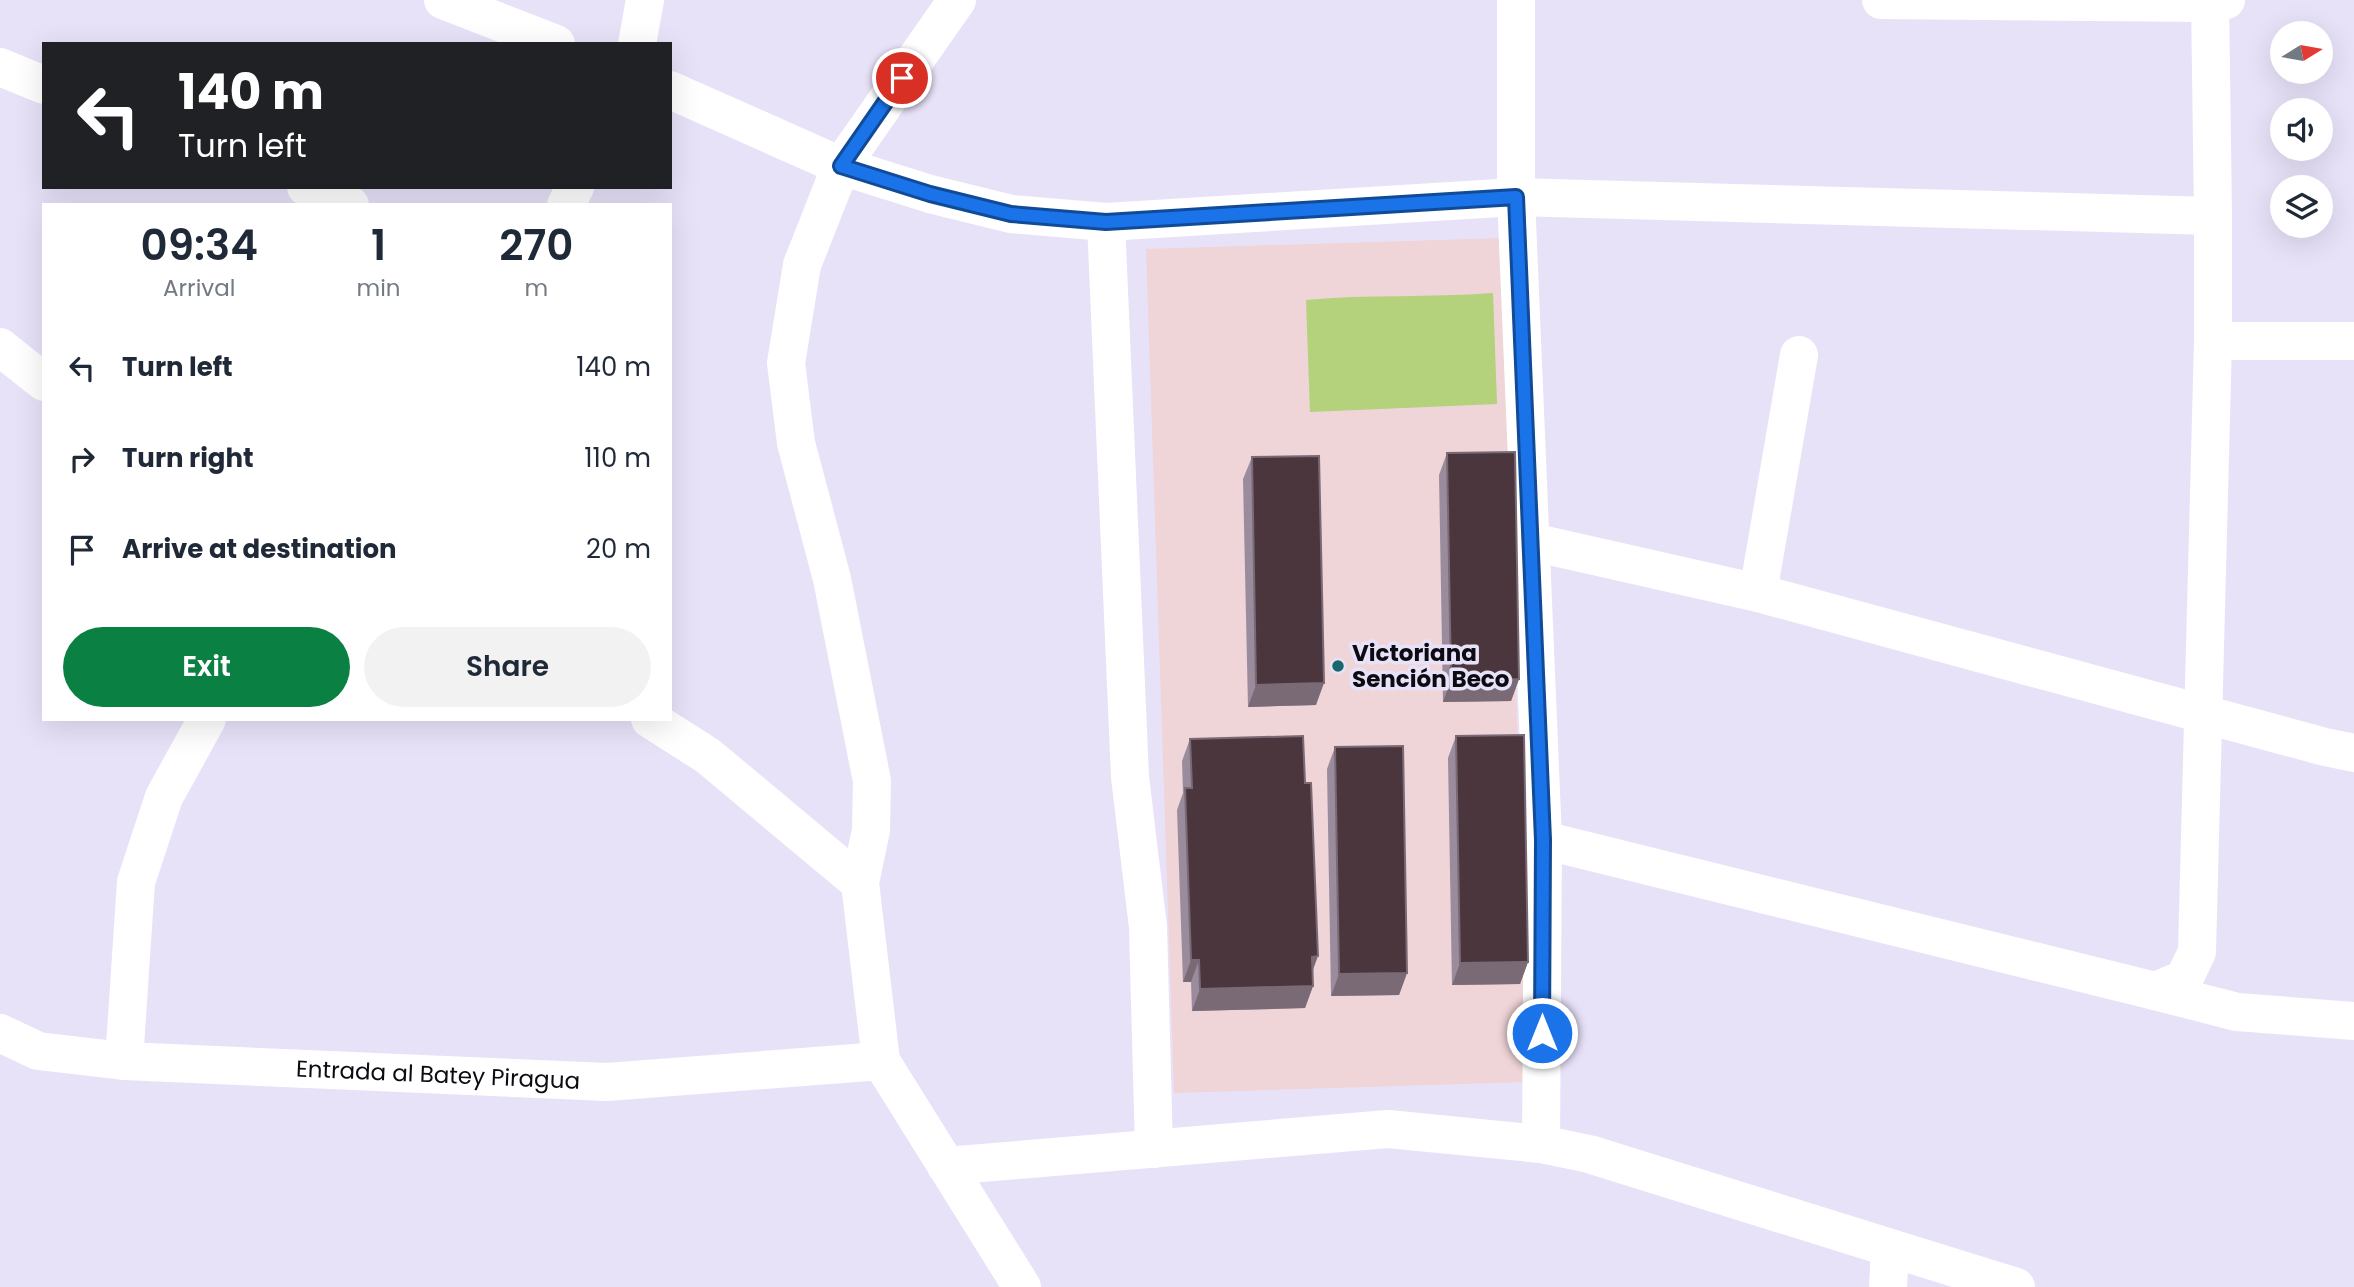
<!DOCTYPE html>
<html lang="en">
<head>
<meta charset="utf-8">
<style>
  :root { --surface:#fff; --page:#f2f2f3; --text:#1f2937; --muted:#747a83; --accent:#0b8043 }
  body { margin:0; font-family:Poppins,sans-serif; background:var(--page); color:var(--text); height:100vh; display:flex; flex-direction:column; font-size:26px; white-space:nowrap }
  * { box-sizing:border-box; margin:0 }
  p { font-size:23px; color:var(--muted) }
  .icon { flex:none; width:38px; height:38px; fill:none; stroke:currentColor; stroke-width:2; stroke-linecap:round; stroke-linejoin:round }
  .map { position:relative; flex:1; overflow:hidden }
  .side { position:absolute; left:42px; top:203px; width:630px; height:518px; display:flex; flex-direction:column; background:var(--surface); border-radius:0px; box-shadow:0 7px 28px #0002 }
  .side>* { flex:none }
  .top-card { position:absolute; left:42px; top:42px; width:630px; height:147px; border-radius:0px; box-shadow:0 7px 28px #0002; background:#202124; color:#fff; overflow:hidden }
  .needle { width:46px; rotate:79deg }
  .tools { position:absolute; left:2270px; top:21px; display:grid; gap:14px }
  .tools a { display:grid; place-items:center; width:63px; height:63px; border-radius:50%; background:var(--surface); box-shadow:0 7px 28px #0002; font-size:35px }
  .pin { position:absolute; display:grid; place-items:center; width:60px; height:60px; color:#fff; margin:-30px; border:4px solid #fff; border-radius:50%; box-shadow:0 2px 7px #0007 }
  .me { position:absolute; width:77px; margin:-38px; rotate:0deg; stroke-linejoin:round; filter:drop-shadow(0 0 5px #0008) }
  .turn { display:flex; align-items:center; gap:24px; height:147px; padding:0 21px; font-size:32px }
  .turn .icon { width:91px; height:91px; stroke-width:2.5 }
  .turn b { display:block; font-size:49px; line-height:60px }
  .eta { display:flex; justify-content:space-evenly; align-items:center; height:119px; text-align:center }
  .eta b { font-size:42px; font-weight:600; line-height:49px }
  .action { display:flex; gap:14px; margin-top:auto; padding:14px 21px }
  .action a { flex:1; height:80px; border-radius:42px; background:var(--accent); color:#fff; font-size:28px; font-weight:600; line-height:80px; text-align:center }
  .action a+a { background:var(--page); color:var(--text) }
  ul { padding:0; list-style:none }
  li { display:flex; align-items:center; gap:21px; height:91px; padding:0 21px }
  li div { flex:1 }
  li b { display:block; font-size:26px }
  li em { font-style:normal }
  .map>svg:first-child { display:block }
  .education { fill:#efd4d8 }
  .green { fill:#b4d17b }
  .lines { fill:none; stroke-linecap:round; stroke-linejoin:round }
  .minor { stroke:#fff; stroke-width:38 }
  .wall { fill:#9a8c9c }
  .shaded-wall { fill:#7a6a76 }
  .building { fill:#4b363e; stroke:#7a6a76; stroke-width:2 }
  .route-casing { stroke:#114b97; stroke-width:18 }
  .route { stroke:#1a73e8; stroke-width:12 }
  .poi-dot { fill:#19676d; stroke:#e8e2f9; stroke-width:2.5 }
  .labels { text-anchor:middle; stroke-width:7; stroke-linejoin:round; paint-order:stroke }
  .poi-label { font-size:23px; font-weight:bold; fill:#0d0b12; stroke:#e8e2f9; text-anchor:start }
  .street-label { font-size:23px; fill:#0d0b12; stroke:#e8e2f9 }
</style>
</head>
<body>
<div class="map">
<svg width="2354" height="1287" viewBox="0 0 2354 1287">
  <rect width="100%" height="100%" fill="#e8e2f9"/>
  <polygon class="education" points="1501,238 1529,1082 1174,1093 1146,249"/>
  <path class="green" d="M1493,293L1497,404L1310,412L1306,300C1368,294 1431,298 1493,293Z"/>
  <g class="lines">
    <g class="minor">
      <polyline points="443,0 556,44"/>
      <polyline points="957,0 841,166 802,265 786,363 796,443 832,579 872,781 871,830 860,883 881,1061 1022,1287"/>
      <polyline points="1516,0 1516,197 1543,840 1541,1144"/>
      <polyline points="1881,0 2210,3 2226,0"/>
      <polyline points="637,44 645,0"/>
      <polyline points="0,67 44,85"/>
      <polyline points="670,90 841,166 930,194 1011,214 1106,222 1516,197 2213,216"/>
      <polyline points="306,187 350,205"/>
      <polyline points="566,205 575,187"/>
      <polyline points="1106,222 1130,777 1148,927 1154,1149"/>
      <polyline points="2213,341 2354,341"/>
      <polyline points="0,347 44,382"/>
      <polyline points="1532,542 1758,593 2325,747 2354,753"/>
      <polyline points="1758,593 1799,355"/>
      <polyline points="650,719 708,756 860,883"/>
      <polyline points="1543,840 2155,991 2184,979 2197,952 2213,341 2213,216 2210,0"/>
      <polyline points="2155,991 2237,1012 2354,1021"/>
      <path id="s1" d="M0,1033L38,1051L124,1061L607,1082L881,1061"/>
      <polyline points="124,1061 136,882 164,797 207,719"/>
      <polyline points="946,1166 1388,1129 1541,1144 1589,1154 2016,1287"/>
      <polyline points="1888,1287 1890,1249"/>
    </g>
  </g>
  <g class="wall">
    <polygon points="1447,453 1519,679 1511,701 1443,702 1439,475"/>
    <polygon points="1252,457 1316,705 1248,707 1243,479"/>
    <polygon points="1456,736 1528,962 1520,984 1452,985 1448,758"/>
    <polygon points="1190,739 1305,783 1313,986 1305,1008 1192,1011 1191,982 1183,982 1177,810 1183,793 1182,761"/>
    <polygon points="1335,747 1407,973 1399,995 1331,996 1327,769"/>
  </g>
  <g class="shaded-wall">
    <polygon points="1519,679 1511,701 1443,702 1451,680"/>
    <polygon points="1324,683 1316,705 1248,707 1256,685"/>
    <polygon points="1318,956 1310,978 1312,957"/>
    <polygon points="1191,960 1199,960 1191,982 1183,982"/>
    <polygon points="1528,962 1520,984 1452,985 1460,963"/>
    <polygon points="1407,973 1399,995 1331,996 1339,974"/>
    <polygon points="1313,986 1305,1008 1192,1011 1200,989"/>
  </g>
  <g class="building">
    <polygon points="1515,452 1519,679 1451,680 1447,453"/>
    <polygon points="1319,456 1324,683 1256,685 1252,457"/>
    <polygon points="1524,735 1528,962 1460,963 1456,736"/>
    <polygon points="1303,736 1305,783 1311,783 1318,956 1312,957 1313,986 1200,989 1199,960 1191,960 1185,788 1192,788 1190,739"/>
    <polygon points="1403,746 1407,973 1339,974 1335,747"/>
  </g>
  <g class="lines">
    <defs>
      <polyline id="route" points="902,78 841,166 930,194 1011,214 1106,222 1516,197 1543,840 1542,1033"/>
    </defs>
    <use href="#route" class="route-casing"/>
    <use href="#route" class="route"/>
  </g>
  <circle class="poi-dot" cx="1338" cy="666" r="7"/>
  <g class="labels">
    <g class="poi-label">
      <text x="1352" y="661">Victoriana<tspan x="1352" dy="26">Sención Beco</tspan></text>
    </g>
    <g class="street-label">
      <text dy="8" stroke="none"><textPath href="#s1" startOffset="443">Entrada al Batey Piragua</textPath></text>
    </g>
  </g>
</svg>
<div class="tools">
<a><svg class="needle" viewBox="-14 -14 28 28"><path d="M0-13l5 13h-10z" fill="#e53935"/><path d="M0 13l5-13h-10z" fill="#747a83"/></svg></a>
<a><svg class="icon" aria-label="sound" viewBox="0 0 24 24"><path d="M4 9h4l5-4v14l-5-4H4zM17 9q2 3 0 6"/></svg></a>
<a><svg class="icon" aria-label="layers" viewBox="0 0 24 24"><path d="M12 4l9 5-9 5-9-5zM3 14l9 5 9-5"/></svg></a>
</div>
<div class="pin" style="left:902px;top:78px;background:#d93025"><svg class="icon" aria-label="arrive" viewBox="0 0 24 24"><path d="M6 21V4h12l-3 4 3 4H6"/></svg></div>
<svg class="me" style="left:1542px;top:1033px" viewBox="-20 -20 40 40"><circle r="17" fill="#1a73e8" stroke="#fff" stroke-width="3"/><path d="M0-11L8 9 0 5-8 9z" fill="#fff"/></svg>
<div class="top-card">
<div class="turn"><svg class="icon" aria-label="left" viewBox="0 0 24 24"><path d="M17 20v-9H6M10 6l-5 5 5 5"/></svg><div><b>140 m</b>Turn left</div></div>
</div>
<section class="side">
<div class="eta">
<div><b>09:34</b><p>Arrival</p></div>
<div><b>1</b><p>min</p></div>
<div><b>270</b><p>m</p></div>
</div>
<ul>
<li><svg class="icon" aria-label="left" viewBox="0 0 24 24"><path d="M17 20v-9H6M10 6l-5 5 5 5"/></svg><div><b>Turn left</b></div><em>140 m</em></li>
<li><svg class="icon" aria-label="right" viewBox="0 0 24 24"><path d="M7 20v-9h11M14 6l5 5-5 5"/></svg><div><b>Turn right</b></div><em>110 m</em></li>
<li><svg class="icon" aria-label="arrive" viewBox="0 0 24 24"><path d="M6 21V4h12l-3 4 3 4H6"/></svg><div><b>Arrive at destination</b></div><em>20 m</em></li>
</ul>
<div class="action"><a>Exit</a><a>Share</a></div>
</section>
</div>
</body>
</html>
